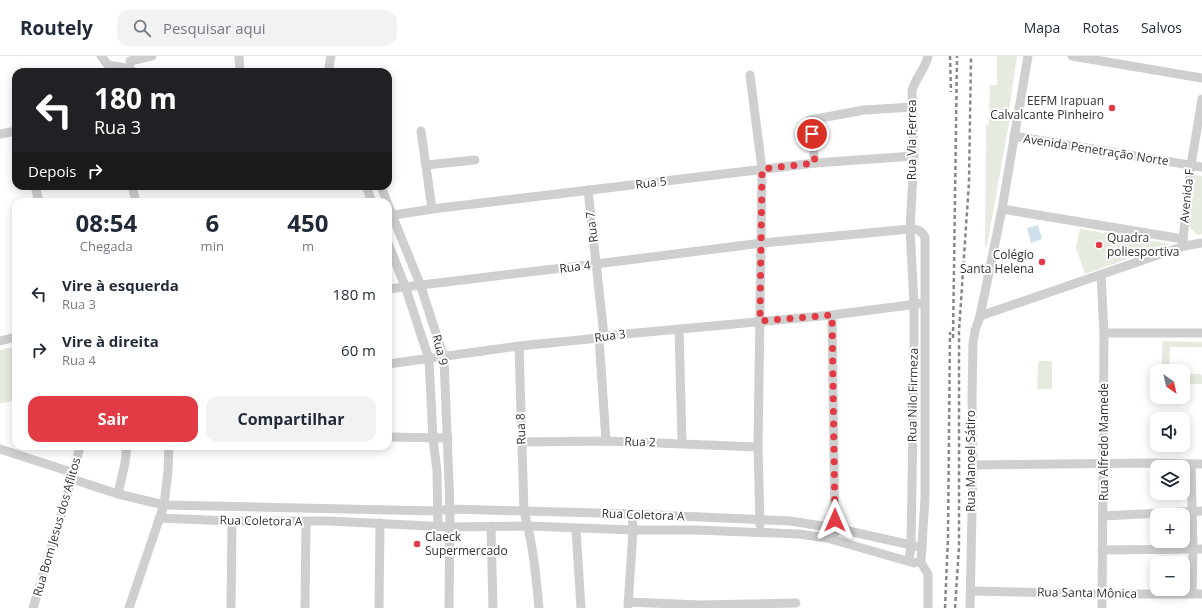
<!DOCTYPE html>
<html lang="pt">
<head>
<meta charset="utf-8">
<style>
  :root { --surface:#fff; --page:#f2f2f3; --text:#1f2937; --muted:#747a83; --line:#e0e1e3; --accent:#e23b45 }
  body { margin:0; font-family:"Open Sans",sans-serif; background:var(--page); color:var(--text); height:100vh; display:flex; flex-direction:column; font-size:15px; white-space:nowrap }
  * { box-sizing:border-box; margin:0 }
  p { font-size:13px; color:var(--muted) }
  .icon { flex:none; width:22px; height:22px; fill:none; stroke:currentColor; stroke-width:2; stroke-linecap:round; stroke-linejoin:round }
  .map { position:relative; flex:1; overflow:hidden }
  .side { position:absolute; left:12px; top:142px; width:380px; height:252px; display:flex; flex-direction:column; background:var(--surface); border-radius:12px; box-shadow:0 2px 10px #0003 }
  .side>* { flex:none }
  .banner { position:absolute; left:12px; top:12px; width:380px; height:122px; border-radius:12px; box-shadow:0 2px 10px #0003; background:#202124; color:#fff; overflow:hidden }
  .needle { width:26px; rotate:146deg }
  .fabs { position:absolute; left:1150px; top:308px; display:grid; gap:8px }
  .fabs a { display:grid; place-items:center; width:40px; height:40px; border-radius:8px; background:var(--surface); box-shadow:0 2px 10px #0003; font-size:20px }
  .pin { position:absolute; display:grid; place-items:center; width:34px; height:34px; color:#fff; margin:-17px; border:2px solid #fff; border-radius:50%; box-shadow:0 1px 4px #0007 }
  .me { position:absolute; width:44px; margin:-22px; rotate:0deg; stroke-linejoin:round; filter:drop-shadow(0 0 3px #0008) }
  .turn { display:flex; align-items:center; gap:14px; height:84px; padding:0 16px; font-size:18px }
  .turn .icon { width:52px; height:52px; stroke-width:2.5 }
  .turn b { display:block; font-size:28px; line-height:34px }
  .then { display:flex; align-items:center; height:38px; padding:0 16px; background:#0003; gap:8px; font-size:15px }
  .eta { display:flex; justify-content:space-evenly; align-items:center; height:68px; text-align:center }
  .eta b { font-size:24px; font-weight:700; line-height:28px }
  .primary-button { display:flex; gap:8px; margin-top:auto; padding:8px 16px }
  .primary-button a { flex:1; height:46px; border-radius:12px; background:var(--accent); color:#fff; font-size:16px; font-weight:700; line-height:46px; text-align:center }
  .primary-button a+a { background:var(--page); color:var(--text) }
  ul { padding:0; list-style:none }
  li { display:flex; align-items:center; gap:12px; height:56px; padding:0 16px }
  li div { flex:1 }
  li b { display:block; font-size:15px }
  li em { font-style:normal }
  header { display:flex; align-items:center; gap:24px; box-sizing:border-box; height:56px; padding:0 20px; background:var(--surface); border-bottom:1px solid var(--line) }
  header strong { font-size:19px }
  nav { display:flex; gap:22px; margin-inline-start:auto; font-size:14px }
  .search { width:280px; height:36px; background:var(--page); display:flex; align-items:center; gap:10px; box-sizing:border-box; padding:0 14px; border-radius:12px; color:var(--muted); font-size:15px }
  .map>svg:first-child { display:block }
  .green { fill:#e5ebde }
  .water { fill:#cfe1ed }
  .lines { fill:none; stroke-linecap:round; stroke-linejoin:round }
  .minor { stroke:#cfcfcf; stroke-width:9 }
  .rail { stroke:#878787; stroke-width:2.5; stroke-dasharray:4 3; stroke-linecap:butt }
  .route { stroke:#e23b45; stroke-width:7; stroke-dasharray:0 12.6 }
  .poi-dot { fill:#e23b45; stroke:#fff; stroke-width:1.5 }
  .labels { text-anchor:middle; stroke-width:4; stroke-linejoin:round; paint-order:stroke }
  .poi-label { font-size:12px; fill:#323232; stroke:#fff; text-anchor:end }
  .street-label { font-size:12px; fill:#323232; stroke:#fff }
</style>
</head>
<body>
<header>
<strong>Routely</strong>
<div class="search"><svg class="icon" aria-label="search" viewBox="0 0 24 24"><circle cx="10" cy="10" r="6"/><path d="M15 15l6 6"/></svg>Pesquisar aqui</div>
<nav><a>Mapa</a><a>Rotas</a><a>Salvos</a></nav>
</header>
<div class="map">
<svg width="1202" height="552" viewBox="0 0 1202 552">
  <rect width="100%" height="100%" fill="#fff"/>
  <g class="green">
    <polygon points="997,0 1017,0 1009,55 1010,61 987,190 985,190 986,69 989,68 990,29 997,29"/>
    <polygon points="1194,119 1202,120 1202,178 1197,179 1186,167"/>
    <polygon points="1080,173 1170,188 1085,218 1076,192"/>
    <polygon points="1162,285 1202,286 1202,291 1170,291 1169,315 1162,315"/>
    <polygon points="16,290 16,345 0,347 0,294"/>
    <polygon points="1038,305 1052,305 1052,333 1037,333"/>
    <polygon points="1192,318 1199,318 1202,319 1202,328 1184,328 1187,322"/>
  </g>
  <polygon class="water" points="1038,169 1042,183 1031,187 1027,172"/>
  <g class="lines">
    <g class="minor">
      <polyline points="101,0 108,9 131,13"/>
      <polyline points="239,0 240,16"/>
      <polyline points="1072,0 1202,22"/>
      <polyline points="130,5 152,0"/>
      <polyline points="328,16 331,0"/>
      <polyline points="750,19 762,113 758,391 760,469"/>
      <polyline points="421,75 432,153"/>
      <polyline points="0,78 16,75"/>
      <polyline points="1014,80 1202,111"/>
      <polyline points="815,107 810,64 864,54 913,51"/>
      <polyline points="426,109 475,104"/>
      <polyline points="35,130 39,146"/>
      <polyline points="132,130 136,146"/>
      <polyline points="366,130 372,146"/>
      <polyline points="381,130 387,146"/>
      <polyline points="588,134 604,280"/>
      <polyline points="388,149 420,228 444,302 450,453 449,552"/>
      <polyline points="1002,153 1183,183"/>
      <polyline points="388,160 432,153 815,107 914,100"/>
      <polyline points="388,187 405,230 429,303 433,383 437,415 438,470"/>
      <polyline points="1184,188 1183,183 1191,109 1202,43"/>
      <polyline points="1101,219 1104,277 1102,552"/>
      <polyline points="832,259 835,477"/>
      <polyline points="980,260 1184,190 1202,187"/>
      <polyline points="679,273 682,387"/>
      <polyline points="1104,277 1202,277"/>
      <polyline points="599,282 606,385"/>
      <polyline points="0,285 16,281"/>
      <path d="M519,290L524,456C533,487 536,520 539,552"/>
      <polyline points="388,308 519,290 599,282 604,280 832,259 925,247"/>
      <polyline points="388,381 448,382"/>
      <polyline points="521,386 606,385 758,391"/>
      <polyline points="0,393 74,417"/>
      <polyline points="1191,408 1193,492 1192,538"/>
      <polyline points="973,409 1146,407 1202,408"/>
      <polyline points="72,423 118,438 164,449 437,455 450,453 632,458 790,465 835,472 911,489 922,492"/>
      <polyline points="118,438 125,407 127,390"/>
      <polyline points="1103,460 1202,455"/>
      <path d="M159,462L232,465H329L449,471L528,470L633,474H696L799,478L827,482L914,507L918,506L921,504L925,443V181C921,174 917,173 910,173L762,187L596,208L388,233"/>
      <polyline points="491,470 493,552"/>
      <polyline points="576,473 581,552"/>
      <polyline points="1102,494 1202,493"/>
      <path d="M909,505L911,489L914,308V248L910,173L914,100L912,35C915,22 925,14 928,0"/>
      <polyline points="920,505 928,518 928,552"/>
      <polyline points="971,535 1102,538 1202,538"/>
      <polyline points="628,546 701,549 796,547"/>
      <polyline points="628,551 633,474 632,458"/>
      <polyline points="33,552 72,423 80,390"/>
      <polyline points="129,552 164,449 168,415 169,390"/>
      <polyline points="231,552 232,465"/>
      <polyline points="305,552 306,466"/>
      <polyline points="379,552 380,467"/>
      <polyline points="970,552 973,409 972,342 973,286 975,275 980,260 1002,153 1028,0"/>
    </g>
    <g class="rail">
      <polyline points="950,0 951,36"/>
      <polyline points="953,282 957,0"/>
      <polyline points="945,552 948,481 950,276"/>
      <polyline points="955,552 959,491 959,275 969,126 971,0"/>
    </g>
  </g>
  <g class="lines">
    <polyline class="route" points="812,78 815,107 762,113 760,265 832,259 835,464"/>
  </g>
  <g class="poi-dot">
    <circle cx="1112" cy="52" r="4"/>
    <circle cx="1099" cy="189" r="4"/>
    <circle cx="1042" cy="206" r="4"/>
    <circle cx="417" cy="488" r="4"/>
  </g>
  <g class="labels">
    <g class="poi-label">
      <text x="1104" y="49">EEFM Irapuan<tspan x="1104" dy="14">Calvalcante Pinheiro</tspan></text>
      <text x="1107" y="186" text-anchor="start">Quadra<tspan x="1107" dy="14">poliesportiva</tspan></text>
      <text x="1034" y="203">Colégio<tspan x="1034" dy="14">Santa Helena</tspan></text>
      <text x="425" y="485" text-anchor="start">Claeck<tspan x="425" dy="14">Supermercado</tspan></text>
    </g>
    <g class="street-label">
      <text transform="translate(912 84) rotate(-90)" y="4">Rua Via Ferrea</text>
      <text transform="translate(1096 94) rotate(9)" y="4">Avenida Penetração Norte</text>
      <text transform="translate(651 127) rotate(-7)" y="4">Rua 5</text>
      <text transform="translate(1187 140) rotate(-84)" y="4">Avenida F</text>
      <text transform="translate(592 171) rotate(-97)" y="4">Rua 7</text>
      <text transform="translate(575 211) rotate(-7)" y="4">Rua 4</text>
      <text transform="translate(610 280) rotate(-8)" y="4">Rua 3</text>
      <text transform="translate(440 294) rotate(76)" y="4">Rua 9</text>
      <text transform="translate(913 339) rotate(-89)" y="4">Rua Nilo Firmeza</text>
      <text transform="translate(521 373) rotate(-92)" y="4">Rua 8</text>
      <text transform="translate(640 386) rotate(2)" y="4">Rua 2</text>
      <text transform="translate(1104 386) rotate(-90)" y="4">Rua Alfredo Mamede</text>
      <text transform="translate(971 405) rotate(-90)" y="4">Rua Manoel Sátiro</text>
      <text transform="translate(643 459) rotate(2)" y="4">Rua Coletora A</text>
      <text transform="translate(261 465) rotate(1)" y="4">Rua Coletora A</text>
      <text transform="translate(57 471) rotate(-74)" y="4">Rua Bom Jesus dos Aflitos</text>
      <text transform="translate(1087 537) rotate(1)" y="4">Rua Santa Mônica</text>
    </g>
  </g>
</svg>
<div class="fabs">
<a><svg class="needle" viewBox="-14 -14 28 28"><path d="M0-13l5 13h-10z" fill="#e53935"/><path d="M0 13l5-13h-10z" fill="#747a83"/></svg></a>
<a><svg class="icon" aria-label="sound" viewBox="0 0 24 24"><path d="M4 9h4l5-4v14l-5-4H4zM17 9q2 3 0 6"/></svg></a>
<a><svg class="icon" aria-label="layers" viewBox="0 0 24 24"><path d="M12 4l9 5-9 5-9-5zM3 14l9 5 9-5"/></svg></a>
<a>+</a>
<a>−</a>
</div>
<div class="pin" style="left:812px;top:78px;background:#d93025"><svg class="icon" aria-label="arrive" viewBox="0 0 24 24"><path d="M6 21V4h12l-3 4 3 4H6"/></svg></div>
<svg class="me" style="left:835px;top:464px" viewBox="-20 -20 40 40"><path d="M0-17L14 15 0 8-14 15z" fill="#e23b45" stroke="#fff" stroke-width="4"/></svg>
<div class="banner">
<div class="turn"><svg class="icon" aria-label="left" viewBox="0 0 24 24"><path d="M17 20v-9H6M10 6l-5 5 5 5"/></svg><div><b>180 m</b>Rua 3</div></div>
<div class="then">Depois<svg class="icon" aria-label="right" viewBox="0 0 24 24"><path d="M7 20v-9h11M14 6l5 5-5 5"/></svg></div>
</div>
<section class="side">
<div class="eta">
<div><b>08:54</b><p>Chegada</p></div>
<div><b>6</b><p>min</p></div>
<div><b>450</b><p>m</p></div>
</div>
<ul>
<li><svg class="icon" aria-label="left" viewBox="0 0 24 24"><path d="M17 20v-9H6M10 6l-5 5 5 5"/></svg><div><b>Vire à esquerda</b><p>Rua 3</p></div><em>180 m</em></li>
<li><svg class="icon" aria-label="right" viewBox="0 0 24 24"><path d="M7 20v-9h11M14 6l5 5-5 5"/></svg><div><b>Vire à direita</b><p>Rua 4</p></div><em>60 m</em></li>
</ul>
<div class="primary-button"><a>Sair</a><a>Compartilhar</a></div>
</section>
</div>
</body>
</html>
